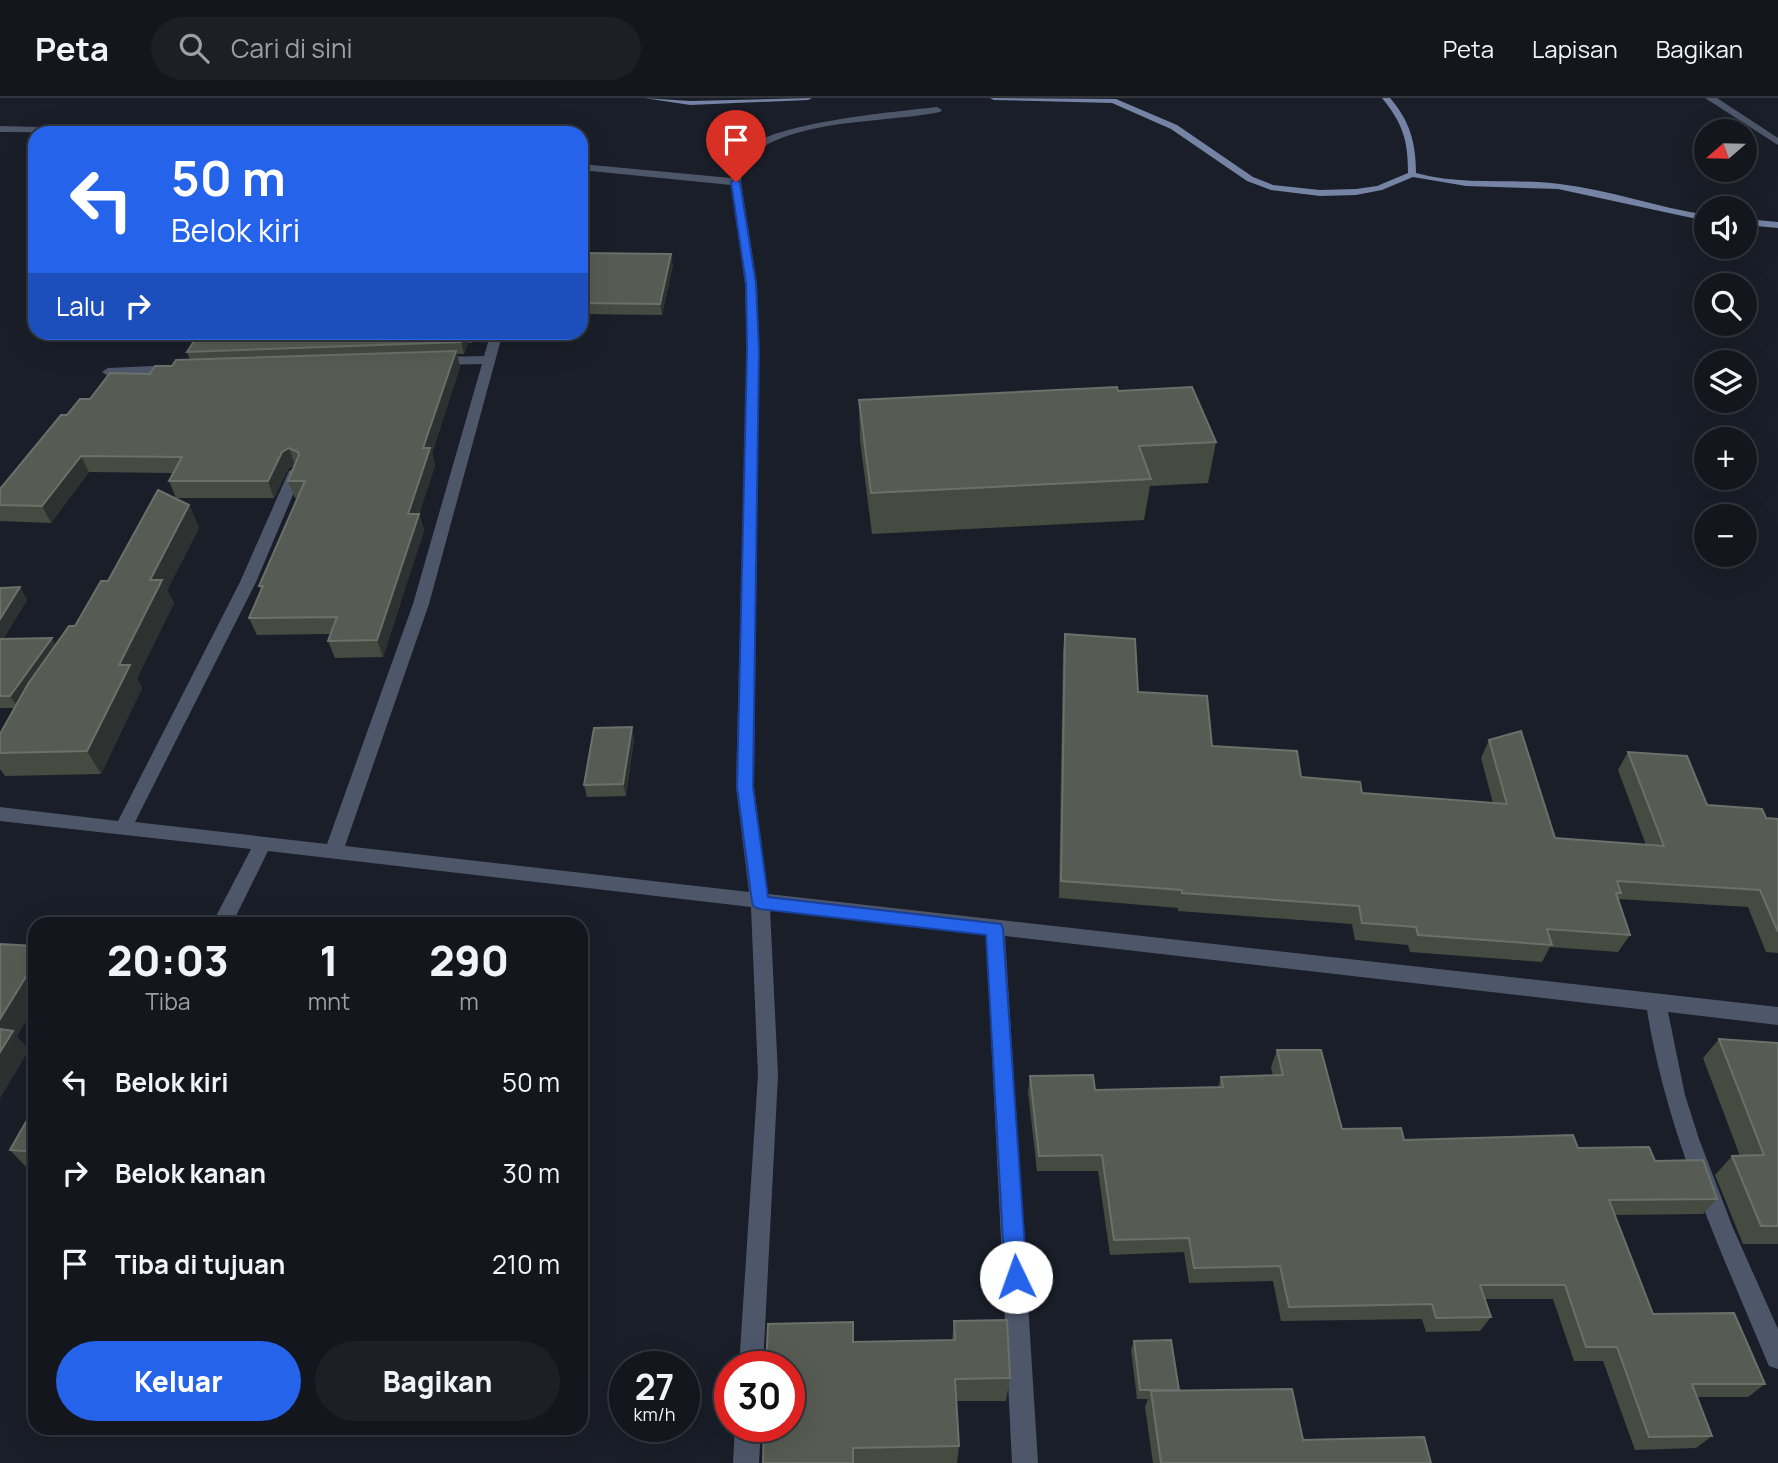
<!DOCTYPE html>
<html lang="id">
<head>
<meta charset="utf-8">
<style>
  :root { --surface:#14161e; --page:#1d1f27; --text:#f1f3f6; --muted:#9d9fa4; --line:#33353c; --accent:#2563eb }
  body { margin:0; font-family:Manrope,sans-serif; background:var(--page); color:var(--text); height:100vh; display:flex; flex-direction:column; font-size:26px; white-space:nowrap }
  * { box-sizing:border-box; margin:0 }
  p { font-size:23px; color:var(--muted) }
  .icon { flex:none; width:38px; height:38px; fill:none; stroke:currentColor; stroke-width:2; stroke-linecap:round; stroke-linejoin:round }
  .map { position:relative; flex:1; overflow:hidden }
  .drawer { position:absolute; left:28px; top:819px; width:560px; height:518px; display:flex; flex-direction:column; background:var(--surface); border-radius:21px; box-shadow:0 7px 28px #0002,0 0 0 2px var(--line) }
  .drawer>* { flex:none }
  .top-card { position:absolute; left:28px; top:28px; width:560px; height:214px; border-radius:21px; box-shadow:0 7px 28px #0002,0 0 0 2px var(--line); background:#2563eb; color:#fff; overflow:hidden }
  .needle { width:46px; rotate:250deg }
  .buttons { position:absolute; left:1694px; top:21px; display:grid; gap:14px }
  .buttons a { display:grid; place-items:center; width:63px; height:63px; border-radius:50%; background:var(--surface); box-shadow:0 7px 28px #0002,0 0 0 2px var(--line); font-size:35px }
  .speed { position:absolute; left:609px; top:1253px; display:flex; gap:14px; font-size:35px; font-weight:700; text-align:center }
  .speed>* { display:grid; place-content:center; width:91px; height:91px; border-radius:50%; background:var(--surface); box-shadow:0 7px 28px #0002,0 0 0 2px var(--line); line-height:1 }
  .speed small { font-size:18px; font-weight:400 }
  .speed .limit { border:10px solid #d22; background:#fff; color:#111 }
  .pin { position:absolute; display:grid; place-items:center; width:60px; height:60px; color:#fff; margin:-72px -30px; border-radius:50% 50% 50% 0; rotate:-45deg; box-shadow:0 0 7px #0007 }
  .pin .icon { rotate:45deg }
  .me { position:absolute; width:77px; margin:-38px; rotate:357deg; stroke-linejoin:round; filter:drop-shadow(0 0 5px #0008) }
  .turn { display:flex; align-items:center; gap:24px; height:147px; padding:0 28px; font-size:32px }
  .turn .icon { width:91px; height:91px; stroke-width:2.5 }
  .turn b { display:block; font-size:49px; line-height:60px }
  .then { display:flex; align-items:center; height:66px; padding:0 28px; background:#0003; gap:14px; font-size:26px }
  .eta { display:flex; justify-content:space-evenly; align-items:center; height:119px; text-align:center }
  .eta b { font-size:42px; font-weight:800; line-height:49px }
  .button { display:flex; gap:14px; margin-top:auto; padding:14px 28px }
  .button a { flex:1; height:80px; border-radius:42px; background:var(--accent); color:#fff; font-size:28px; font-weight:800; line-height:80px; text-align:center }
  .button a+a { background:var(--page); color:var(--text) }
  ul { padding:0; list-style:none }
  li { display:flex; align-items:center; gap:21px; height:91px; padding:0 28px }
  li div { flex:1 }
  li b { display:block; font-size:26px }
  li em { font-style:normal }
  header { display:flex; align-items:center; gap:42px; box-sizing:border-box; height:98px; padding:0 35px; background:var(--surface); border-bottom:2px solid var(--line) }
  header strong { font-size:33px }
  nav { display:flex; gap:38px; margin-inline-start:auto; font-size:24px }
  .search { width:490px; height:63px; background:var(--page); display:flex; align-items:center; gap:18px; box-sizing:border-box; padding:0 24px; border-radius:38px; color:var(--muted); font-size:26px }
  .map>svg:first-child { display:block }
  .lines { fill:none; stroke-linecap:round; stroke-linejoin:round }
  .stream { fill:#7584a4; fill-rule:evenodd }
  .minor { fill:#4e576a; fill-rule:evenodd }
  .wall { fill:#454b41 }
  .shaded-wall { fill:#2d3230 }
  .building { fill:#565b53; stroke:#6b706a; stroke-width:2 }
  .route { fill:#2563eb; stroke:#184099; stroke-width:2 }
</style>
</head>
<body>
<header>
<strong>Peta</strong>
<div class="search"><svg class="icon" aria-label="search" viewBox="0 0 24 24"><circle cx="10" cy="10" r="6"/><path d="M15 15l6 6"/></svg>Cari di sini</div>
<nav><a>Peta</a><a>Lapisan</a><a>Bagikan</a></nav>
</header>
<div class="map">
<svg width="1778" height="1365" viewBox="0 0 1778 1365">
  <rect width="100%" height="100%" fill="#1a1e28"/>
  <g class="lines">
    <g class="stream">
      <polygon points="644,0 690,3 812,0 808,2 690,7"/>
      <path d="M990,0L1116,1L1177,27L1253,79L1273,87L1320,92L1356,91L1377,88L1408,75C1408,42 1403,26 1382,0H1390C1410,23 1416,45 1416,75C1464,88 1512,80 1560,86C1609,92 1657,109 1706,117V123L1558,91L1466,88L1413,79L1382,92L1356,97L1320,98L1271,92L1247,83L1171,31L1112,5L994,2Z"/>
      <polygon points="1745,121 1778,124 1778,130 1745,127"/>
    </g>
    <g class="minor">
      <polygon points="1705,0 1717,0 1778,40 1778,47"/>
      <path d="M937,9L942,12L940,14C882,26 786,19 742,65L741,84L757,186L759,252L754,689L768,796L1778,909V927L1668,914L1685,997L1699,1041L1733,1130L1778,1231V1271L1769,1268C1720,1151 1667,1037 1647,912L1005,838L1038,1365H1012L986,836L770,811L778,977L763,1269H739L758,977L751,809L268,753L232,826H212L251,751L0,723V709L118,723L240,484L289,373L296,369L303,373L256,484L135,724L327,746L413,506L482,266L436,267L430,263L436,259L484,258L491,234H503L429,506L345,748L749,794L736,689L747,252L745,186L731,87L581,72V66L731,80C731,76 730,68 732,64C747,25 898,14 937,9Z"/>
      <polygon points="0,28 146,32 151,35 0,34"/>
      <polygon points="177,267 181,268 181,274 108,278 102,274 108,270"/>
      <polygon points="735,1328 761,1328 759,1365 733,1365"/>
    </g>
  </g>
  <g class="wall">
    <polygon points="581,155 673,167 662,217 581,216"/>
    <polygon points="200,234 477,234 472,245 468,245 464,256 457,256 460,269 432,355 435,367 419,416 424,432 383,559 335,560 328,543 331,536 257,537 249,520 261,492 259,488 298,400 295,400 288,383 295,367 288,371 274,400 176,400 169,383 173,375 89,374 51,425 0,423 0,391 67,317 90,301 150,276 190,262 187,254"/>
    <polygon points="1118,293 1216,344 1208,385 1150,388 1144,422 872,436 860,342 859,302"/>
    <polygon points="189,407 199,430 167,492 174,505 137,580 142,590 101,676 5,678 0,671 0,636 14,610 0,610 0,490 20,489 27,502 3,541 56,547 75,528 108,483"/>
    <polygon points="1065,536 1138,594 1212,648 1301,679 1362,695 1493,705 1481,660 1489,642 1555,740 1646,747 1618,672 1628,654 1707,707 1766,720 1778,721 1778,855 1766,854 1748,809 1618,801 1630,837 1618,854 1550,849 1542,864 1410,854 1408,847 1355,842 1352,826 1178,813 1178,810 1059,800 1063,554"/>
    <polygon points="634,641 626,698 587,699 584,687"/>
    <polygon points="1719,941 1778,945 1778,1146 1743,1146 1715,1077 1732,1058 1740,1058 1703,960"/>
    <polygon points="1277,952 1342,1031 1404,1042 1578,1050 1655,1063 1717,1101 1703,1116 1615,1117 1653,1216 1765,1286 1748,1299 1697,1299 1712,1338 1696,1350 1635,1352 1603,1263 1574,1263 1553,1201 1485,1201 1491,1219 1480,1233 1426,1234 1422,1221 1281,1223 1273,1183 1189,1185 1184,1154 1110,1157 1098,1073 1037,1073 1028,994 1030,978 1095,992 1218,989 1221,979 1273,978 1271,969"/>
    <polygon points="35,1008 35,1071 27,1070 10,1052"/>
    <polygon points="954,1223 1010,1280 1006,1303 956,1303 959,1348 957,1365 763,1365 854,1244 952,1242"/>
    <polygon points="1134,1243 1179,1293 1303,1342 1431,1365 1153,1365 1145,1309 1148,1301 1137,1301 1131,1252"/>
  </g>
  <g class="shaded-wall">
    <polygon points="671,156 673,167 662,217 660,206"/>
    <polygon points="465,234 468,245 464,256 461,244"/>
    <polygon points="470,234 477,234 472,245"/>
    <polygon points="456,253 460,269 432,355 435,367 419,416 424,432 383,559 377,542 423,350"/>
    <polygon points="289,350 295,367 288,371 274,400 268,383 282,354"/>
    <polygon points="81,358 89,374 51,425 42,408"/>
    <polygon points="189,407 199,430 167,492 174,505 137,580 142,590 101,676 87,653 150,482"/>
    <polygon points="20,489 27,502 0,545 0,521"/>
    <polygon points="52,540 59,552 18,610 10,598"/>
    <polygon points="632,629 634,641 626,698 623,686"/>
    <polygon points="35,864 35,909 17,938 29,952 0,1000 0,921"/>
  </g>
  <g class="building">
    <polygon points="581,155 671,156 660,206 581,205"/>
    <polygon points="200,234 465,234 461,244 187,254"/>
    <polygon points="456,253 423,350 430,350 408,416 419,416 377,542 328,543 337,519 249,520 263,488 259,488 305,383 288,383 299,357 298,354 289,350 282,354 268,383 169,383 182,359 81,358 42,408 0,407 0,391 61,317 67,317 80,301 90,301 110,275 150,276 155,268 172,268 176,262"/>
    <polygon points="1117,289 1118,293 1192,289 1216,344 1139,348 1151,381 871,395 859,302"/>
    <polygon points="158,392 189,407 150,482 162,482 119,567 130,567 87,653 0,655 0,636 28,586 69,528 75,528 101,483 108,483"/>
    <polygon points="20,489 0,521 0,490"/>
    <polygon points="1065,536 1135,541 1138,594 1207,598 1212,648 1297,653 1301,679 1360,684 1362,695 1507,706 1489,642 1521,633 1555,740 1664,748 1628,654 1687,658 1707,707 1762,711 1766,720 1778,721 1778,834 1760,792 1617,783 1621,795 1616,795 1630,837 1547,831 1552,847 1418,837 1416,829 1362,825 1359,808 1182,795 1182,792 1061,783"/>
    <polygon points="52,540 10,598 0,598 0,541"/>
    <polygon points="632,629 623,686 584,687 594,630"/>
    <polygon points="0,846 35,848 35,864 0,921"/>
    <polygon points="0,931 13,933 0,954"/>
    <polygon points="1719,941 1778,945 1778,1128 1761,1128 1732,1058 1764,1057"/>
    <polygon points="1277,952 1321,952 1342,1031 1401,1030 1404,1042 1573,1037 1578,1050 1649,1049 1655,1063 1703,1062 1717,1101 1609,1102 1653,1216 1734,1215 1765,1286 1692,1286 1712,1338 1649,1339 1617,1249 1586,1249 1565,1187 1480,1187 1491,1219 1436,1220 1432,1206 1289,1209 1280,1168 1194,1170 1189,1140 1114,1142 1102,1057 1039,1058 1030,978 1093,977 1095,992 1223,989 1221,979 1283,977"/>
    <polygon points="35,1008 35,1054 10,1052"/>
    <polygon points="1007,1222 1010,1280 955,1281 959,1348 853,1350 853,1365 763,1365 764,1328 789,1328 789,1269 766,1269 768,1226 853,1224 853,1244 955,1242 954,1223"/>
    <polygon points="1171,1242 1179,1292 1140,1292 1134,1243"/>
    <polygon points="1292,1291 1303,1342 1424,1339 1431,1365 1161,1365 1151,1293"/>
  </g>
  <polygon class="route" points="736,81 740,84 756,186 759,252 753,689 768,799 1001,826 1003,831 1027,1179 1024,1186 1016,1189 1009,1186 1005,1179 986,837 760,811 754,809 752,804 737,689 747,252 746,186 731,84"/>
</svg>
<div class="buttons">
<a><svg class="needle" viewBox="-14 -14 28 28"><path d="M0-13l5 13h-10z" fill="#e53935"/><path d="M0 13l5-13h-10z" fill="#9d9fa4"/></svg></a>
<a><svg class="icon" aria-label="sound" viewBox="0 0 24 24"><path d="M4 9h4l5-4v14l-5-4H4zM17 9q2 3 0 6"/></svg></a>
<a><svg class="icon" aria-label="search" viewBox="0 0 24 24"><circle cx="10" cy="10" r="6"/><path d="M15 15l6 6"/></svg></a>
<a><svg class="icon" aria-label="layers" viewBox="0 0 24 24"><path d="M12 4l9 5-9 5-9-5zM3 14l9 5 9-5"/></svg></a>
<a>+</a>
<a>−</a>
</div>
<div class="speed"><div>27<small>km/h</small></div><div class="limit">30</div></div>
<div class="pin" style="left:736px;top:84px;background:#d93025"><svg class="icon" aria-label="arrive" viewBox="0 0 24 24"><path d="M6 21V4h12l-3 4 3 4H6"/></svg></div>
<svg class="me" style="left:1016px;top:1179px" viewBox="-20 -20 40 40"><circle r="19" fill="#fff"/><path d="M0-13L10 11 0 6-10 11z" fill="#2563eb"/></svg>
<div class="top-card">
<div class="turn"><svg class="icon" aria-label="left" viewBox="0 0 24 24"><path d="M17 20v-9H6M10 6l-5 5 5 5"/></svg><div><b>50 m</b>Belok kiri</div></div>
<div class="then">Lalu<svg class="icon" aria-label="right" viewBox="0 0 24 24"><path d="M7 20v-9h11M14 6l5 5-5 5"/></svg></div>
</div>
<section class="drawer">
<div class="eta">
<div><b>20:03</b><p>Tiba</p></div>
<div><b>1</b><p>mnt</p></div>
<div><b>290</b><p>m</p></div>
</div>
<ul>
<li><svg class="icon" aria-label="left" viewBox="0 0 24 24"><path d="M17 20v-9H6M10 6l-5 5 5 5"/></svg><div><b>Belok kiri</b></div><em>50 m</em></li>
<li><svg class="icon" aria-label="right" viewBox="0 0 24 24"><path d="M7 20v-9h11M14 6l5 5-5 5"/></svg><div><b>Belok kanan</b></div><em>30 m</em></li>
<li><svg class="icon" aria-label="arrive" viewBox="0 0 24 24"><path d="M6 21V4h12l-3 4 3 4H6"/></svg><div><b>Tiba di tujuan</b></div><em>210 m</em></li>
</ul>
<div class="button"><a>Keluar</a><a>Bagikan</a></div>
</section>
</div>
</body>
</html>
